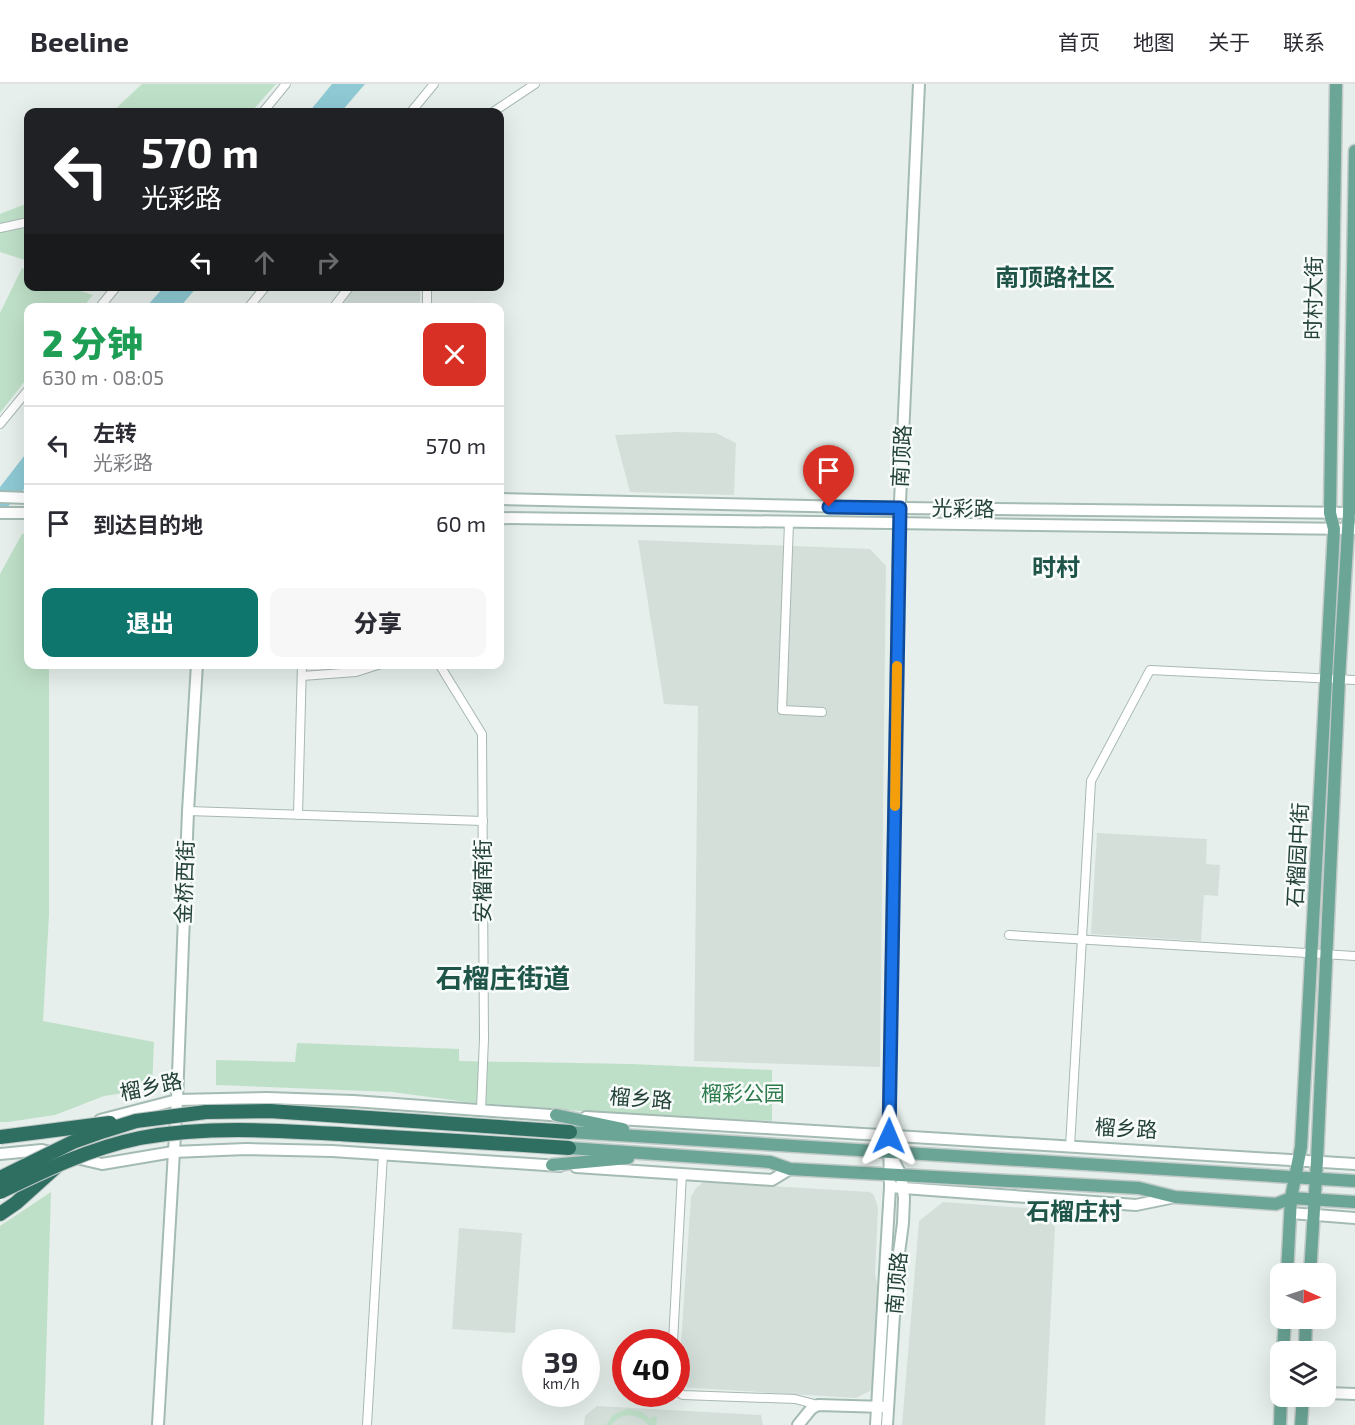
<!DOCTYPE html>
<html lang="zh">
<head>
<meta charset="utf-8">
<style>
  :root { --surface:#fff; --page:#f7f7f7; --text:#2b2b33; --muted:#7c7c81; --line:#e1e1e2; --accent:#0f766e }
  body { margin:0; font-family:"Exo 2","Noto Sans SC",sans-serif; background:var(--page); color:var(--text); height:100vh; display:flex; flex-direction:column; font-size:22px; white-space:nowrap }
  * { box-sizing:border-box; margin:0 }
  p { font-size:20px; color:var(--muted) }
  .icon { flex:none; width:33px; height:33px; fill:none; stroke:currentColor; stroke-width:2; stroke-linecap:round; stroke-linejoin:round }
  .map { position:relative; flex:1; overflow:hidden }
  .panel { position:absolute; left:24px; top:219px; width:480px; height:366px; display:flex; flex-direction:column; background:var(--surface); border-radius:12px; box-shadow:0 6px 24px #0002 }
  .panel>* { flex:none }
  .guide { position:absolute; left:24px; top:24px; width:480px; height:183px; border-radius:12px; box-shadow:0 6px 24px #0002; background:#202124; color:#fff; overflow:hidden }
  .needle { width:39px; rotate:93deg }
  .controls { position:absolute; left:1270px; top:1179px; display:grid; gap:12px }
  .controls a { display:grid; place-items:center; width:66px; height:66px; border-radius:12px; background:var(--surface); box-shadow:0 6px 24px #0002; font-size:30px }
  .speed { position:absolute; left:522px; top:1245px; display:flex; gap:12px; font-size:30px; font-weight:700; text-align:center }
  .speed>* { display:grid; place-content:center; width:78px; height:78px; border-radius:50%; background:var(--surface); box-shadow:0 6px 24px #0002; line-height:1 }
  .speed small { font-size:15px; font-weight:400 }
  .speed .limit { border:9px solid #d22; background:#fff; color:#111 }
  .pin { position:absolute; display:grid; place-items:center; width:51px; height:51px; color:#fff; margin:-62px -26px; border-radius:50% 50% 50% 0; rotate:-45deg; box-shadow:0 0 6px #0007 }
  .pin .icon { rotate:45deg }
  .me { position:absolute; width:66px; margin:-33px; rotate:1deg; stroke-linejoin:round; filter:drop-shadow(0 0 4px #0008) }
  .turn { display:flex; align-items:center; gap:21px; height:126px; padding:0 18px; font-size:27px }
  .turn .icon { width:78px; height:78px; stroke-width:2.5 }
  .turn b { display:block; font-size:42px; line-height:51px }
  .lanes { display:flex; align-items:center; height:57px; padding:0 18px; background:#0003; justify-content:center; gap:30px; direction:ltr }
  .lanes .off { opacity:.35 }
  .round { display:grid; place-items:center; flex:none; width:63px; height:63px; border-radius:12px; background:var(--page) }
  .head { display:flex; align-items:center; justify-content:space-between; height:102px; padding:0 18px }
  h1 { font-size:36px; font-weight:800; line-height:45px; color:#1e9e55 }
  .primary-button { display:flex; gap:12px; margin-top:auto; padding:12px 18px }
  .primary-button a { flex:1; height:69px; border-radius:12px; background:var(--accent); color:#fff; font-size:24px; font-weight:800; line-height:69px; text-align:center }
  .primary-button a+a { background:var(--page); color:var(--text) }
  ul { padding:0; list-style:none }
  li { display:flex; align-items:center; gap:18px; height:78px; padding:0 18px; border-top:2px solid var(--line) }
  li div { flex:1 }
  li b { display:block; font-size:22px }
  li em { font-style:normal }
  header { display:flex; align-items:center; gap:36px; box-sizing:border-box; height:84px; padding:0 30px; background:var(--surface); border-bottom:2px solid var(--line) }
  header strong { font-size:28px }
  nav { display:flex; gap:33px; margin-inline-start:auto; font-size:21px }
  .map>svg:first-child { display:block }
  .built { fill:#d4dfda }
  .green { fill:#bfe0c8 }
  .water { fill:#8ec9d4 }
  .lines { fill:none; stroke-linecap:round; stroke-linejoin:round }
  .street-casing { stroke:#a8b8b2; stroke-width:10 }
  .secondary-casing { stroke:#a4bbb3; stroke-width:14 }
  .primary-casing { stroke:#c2cac8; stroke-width:15 }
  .highway-casing { stroke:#c2cac8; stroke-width:16 }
  .street { stroke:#fff; stroke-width:8 }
  .secondary { stroke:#fff; stroke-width:10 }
  .primary { stroke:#6aa596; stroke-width:12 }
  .highway { stroke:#2f6f62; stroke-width:14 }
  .highway-bridge-casing { stroke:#c2cac8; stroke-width:16; stroke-linecap:butt }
  .highway-bridge { stroke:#2f6f62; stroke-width:14 }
  .route-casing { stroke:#114b97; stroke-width:15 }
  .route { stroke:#1a73e8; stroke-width:10 }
  .slow { stroke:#f59e0b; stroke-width:10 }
  .labels { text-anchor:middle; stroke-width:5; stroke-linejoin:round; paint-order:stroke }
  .street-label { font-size:21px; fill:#24423a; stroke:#f7fbf9 }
  .park-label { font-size:21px; fill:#2d7a4b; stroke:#f7fbf9 }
  .quarter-label { font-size:24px; font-weight:bold; fill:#1f5548; stroke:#f7fbf9 }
  .district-label { font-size:27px; font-weight:bold; fill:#1f5548; stroke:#f7fbf9 }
</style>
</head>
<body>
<header>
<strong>Beeline</strong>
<nav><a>首页</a><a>地图</a><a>关于</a><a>联系</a></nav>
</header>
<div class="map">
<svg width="1355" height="1341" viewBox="0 0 1355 1341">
  <rect width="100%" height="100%" fill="#e6efeb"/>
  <g class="built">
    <polygon points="355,203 420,203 420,223 339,223"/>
    <polygon points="677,348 716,349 736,359 734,411 630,408 615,351"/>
    <polygon points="638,456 870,465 886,482 880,983 694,977 698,622 664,620"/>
    <polygon points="1097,749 1207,755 1206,780 1220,781 1218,812 1204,811 1201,857 1091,850"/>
    <polygon points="704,1098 870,1108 874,1111 878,1124 875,1190 878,1204 872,1306 856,1314 678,1303 691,1113 696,1104"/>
    <polygon points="943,1118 1039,1125 1055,1143 1045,1341 902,1341 919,1137"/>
    <polygon points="459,1144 522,1149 515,1249 452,1245"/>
    <polygon points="597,1322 761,1331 763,1341 584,1341 585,1332"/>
  </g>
  <g class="green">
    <polygon points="142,0 276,0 251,28 112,28"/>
    <polygon points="28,119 28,177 0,168 0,130"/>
    <polygon points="22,184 28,187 28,202 69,203 93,211 83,223 28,224 28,293 0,329 0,229"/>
    <polygon points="22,450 28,450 28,580 49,581 49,831 43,937 154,958 152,1005 104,1012 55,1031 8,1038 0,1038 0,490"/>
    <polygon points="297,959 459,965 459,977 632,980 772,986 772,1037 605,1029 467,1018 392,1008 216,1001 216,976 295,978"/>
    <polygon points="51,1108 44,1341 0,1341 0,1142"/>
    <path d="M627,1325L642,1328L651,1336V1333H657L656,1341H648C637,1328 622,1328 611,1341H606L613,1331Z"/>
  </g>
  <g class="water">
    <polygon points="332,0 365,0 341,28 309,28"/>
    <polygon points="164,203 164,202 197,203 180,223 146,223"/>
    <polygon points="28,367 28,401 0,431 0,403"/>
  </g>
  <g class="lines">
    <defs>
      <g id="street">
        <polyline points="263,28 286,0"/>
        <polyline points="411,28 434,0"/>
        <polyline points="493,28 535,0"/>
        <polyline points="0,144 28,138"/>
        <polyline points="427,202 427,224"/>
        <polyline points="99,224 117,202"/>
        <polyline points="248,224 266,202"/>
        <polyline points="333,224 350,202"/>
        <polyline points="0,340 28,306"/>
        <polyline points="789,439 782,626 822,628"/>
        <polyline points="439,580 482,650 484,955 481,1026"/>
        <polyline points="302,592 356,588 381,580"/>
        <polyline points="188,727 483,737"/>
        <polyline points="298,731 302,580"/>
        <polyline points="1009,851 1355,872"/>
        <polyline points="1070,1063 1091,697 1150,586 1355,596"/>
        <polyline points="673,1258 682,1090"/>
        <polyline points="676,1307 683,1311 795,1315 818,1321"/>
        <polyline points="367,1341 383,1070"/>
      </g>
      <g id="secondary">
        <polyline points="0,413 28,414"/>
        <polyline points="500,415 900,424 1355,429"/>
        <polyline points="0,429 28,429"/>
        <polyline points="500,434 1355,445"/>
        <polyline points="586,1033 1355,1080"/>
        <polyline points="100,1036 177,1016 267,1014 353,1017 564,1032"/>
        <polyline points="0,1070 42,1066 102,1080 173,1068 246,1065 332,1067 560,1082"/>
        <polyline points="576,1083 772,1096 790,1085"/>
        <polyline points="890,1103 1136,1121 1175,1113"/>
        <polyline points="1290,1129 1355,1134"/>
        <polyline points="1326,1309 1355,1310"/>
        <polyline points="158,1341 177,1016 188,727 197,580"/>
        <polyline points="798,1341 811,1325 818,1321 884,1323"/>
        <polyline points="876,1341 890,1103 889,1052 899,440 919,0"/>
        <polyline points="887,1341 897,1184 903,1139 904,1114 901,1091 891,1071"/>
      </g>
      <g id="primary">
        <polyline points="556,1031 623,1045"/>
        <polyline points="570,1048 1355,1097"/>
        <polyline points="569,1064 770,1078 790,1085 1139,1104 1175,1113 1276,1120 1291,1114 1355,1118"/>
        <polyline points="552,1081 628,1074"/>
        <polyline points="1287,1190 1291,1114 1301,1063 1334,445 1330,429 1336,0"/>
        <polyline points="1310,1190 1317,1077 1339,595 1349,429 1355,67"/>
        <polyline points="1283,1268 1285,1234"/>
        <polyline points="1305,1268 1306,1234"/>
        <polyline points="1280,1341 1281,1312"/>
        <polyline points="1301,1341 1303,1312"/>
      </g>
      <polyline id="highway" points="0,1130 16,1119 56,1083"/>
    </defs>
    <use href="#street" class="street-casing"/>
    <use href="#secondary" class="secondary-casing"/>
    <use href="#primary" class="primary-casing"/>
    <use href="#highway" class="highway-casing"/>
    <use href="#street" class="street"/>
    <use href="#secondary" class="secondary"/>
    <use href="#primary" class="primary"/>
    <use href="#highway" class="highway"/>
    <defs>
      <g id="highway-bridge">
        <polyline points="0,1053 110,1039"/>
        <polyline points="0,1094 73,1058 104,1047 136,1037 206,1028 270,1027 570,1048"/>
        <path d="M0,1108C45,1086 91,1064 140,1054C211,1041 283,1047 354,1051C426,1055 497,1059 569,1064"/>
      </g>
    </defs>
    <use href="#highway-bridge" class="highway-bridge-casing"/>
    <use href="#highway-bridge" class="highway-bridge"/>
  </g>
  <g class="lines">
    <defs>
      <polyline id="route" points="829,423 900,424 889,1052"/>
    </defs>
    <use href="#route" class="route-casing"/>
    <use href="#route" class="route"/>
    <polyline class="slow" points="895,722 897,582"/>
  </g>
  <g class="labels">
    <g class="street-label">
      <text transform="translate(1314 214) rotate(-89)" y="7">时村大街</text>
      <text transform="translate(902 372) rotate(-87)" y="7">南顶路</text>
      <text transform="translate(963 425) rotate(1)" y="7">光彩路</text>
      <text transform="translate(1298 771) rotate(-87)" y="7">石榴园中街</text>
      <text transform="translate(483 797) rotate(-90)" y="7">安榴南街</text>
      <text transform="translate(185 798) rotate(-88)" y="7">金桥西街</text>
      <text transform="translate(151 1003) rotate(-12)" y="7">榴乡路</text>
      <text transform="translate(641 1015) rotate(4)" y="7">榴乡路</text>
      <text transform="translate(1126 1045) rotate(3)" y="7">榴乡路</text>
      <text transform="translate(897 1199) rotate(-85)" y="7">南顶路</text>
    </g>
    <g class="park-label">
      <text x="743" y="1017">榴彩公园</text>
    </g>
    <g class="quarter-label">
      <text x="1055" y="202">南顶路社区</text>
      <text x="1056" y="492">时村</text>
      <text x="1074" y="1136">石榴庄村</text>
    </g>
    <g class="district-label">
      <text x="503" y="904">石榴庄街道</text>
    </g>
  </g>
</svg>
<div class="controls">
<a><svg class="needle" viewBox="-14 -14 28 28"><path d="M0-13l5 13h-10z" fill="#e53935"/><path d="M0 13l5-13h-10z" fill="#7c7c81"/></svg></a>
<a><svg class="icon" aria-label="layers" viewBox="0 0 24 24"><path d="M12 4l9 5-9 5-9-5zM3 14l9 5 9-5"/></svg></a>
</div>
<div class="speed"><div>39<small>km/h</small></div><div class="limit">40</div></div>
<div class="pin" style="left:829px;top:423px;background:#d93025"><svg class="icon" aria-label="arrive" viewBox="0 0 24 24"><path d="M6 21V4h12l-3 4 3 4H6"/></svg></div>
<svg class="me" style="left:889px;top:1052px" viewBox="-20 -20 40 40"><path d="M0-17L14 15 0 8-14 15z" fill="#1a73e8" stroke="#fff" stroke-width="4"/></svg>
<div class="guide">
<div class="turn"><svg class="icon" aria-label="left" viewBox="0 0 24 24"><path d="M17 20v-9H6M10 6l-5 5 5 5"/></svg><div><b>570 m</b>光彩路</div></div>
<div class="lanes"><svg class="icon" aria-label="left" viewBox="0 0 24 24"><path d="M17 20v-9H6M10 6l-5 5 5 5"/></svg><svg class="icon off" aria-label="ahead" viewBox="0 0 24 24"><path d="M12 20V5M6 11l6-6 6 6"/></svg><svg class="icon off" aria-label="right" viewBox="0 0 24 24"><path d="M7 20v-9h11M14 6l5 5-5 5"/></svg></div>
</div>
<section class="panel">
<div class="head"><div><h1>2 分钟</h1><p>630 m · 08:05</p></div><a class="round" style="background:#d93025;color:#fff"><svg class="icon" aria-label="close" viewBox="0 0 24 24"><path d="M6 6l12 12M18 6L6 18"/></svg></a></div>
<ul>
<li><svg class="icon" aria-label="left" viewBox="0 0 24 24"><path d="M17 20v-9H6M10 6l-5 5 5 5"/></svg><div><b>左转</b><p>光彩路</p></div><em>570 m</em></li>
<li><svg class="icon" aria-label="arrive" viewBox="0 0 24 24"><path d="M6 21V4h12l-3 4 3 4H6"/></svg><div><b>到达目的地</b></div><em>60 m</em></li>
</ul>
<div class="primary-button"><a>退出</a><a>分享</a></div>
</section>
</div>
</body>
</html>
